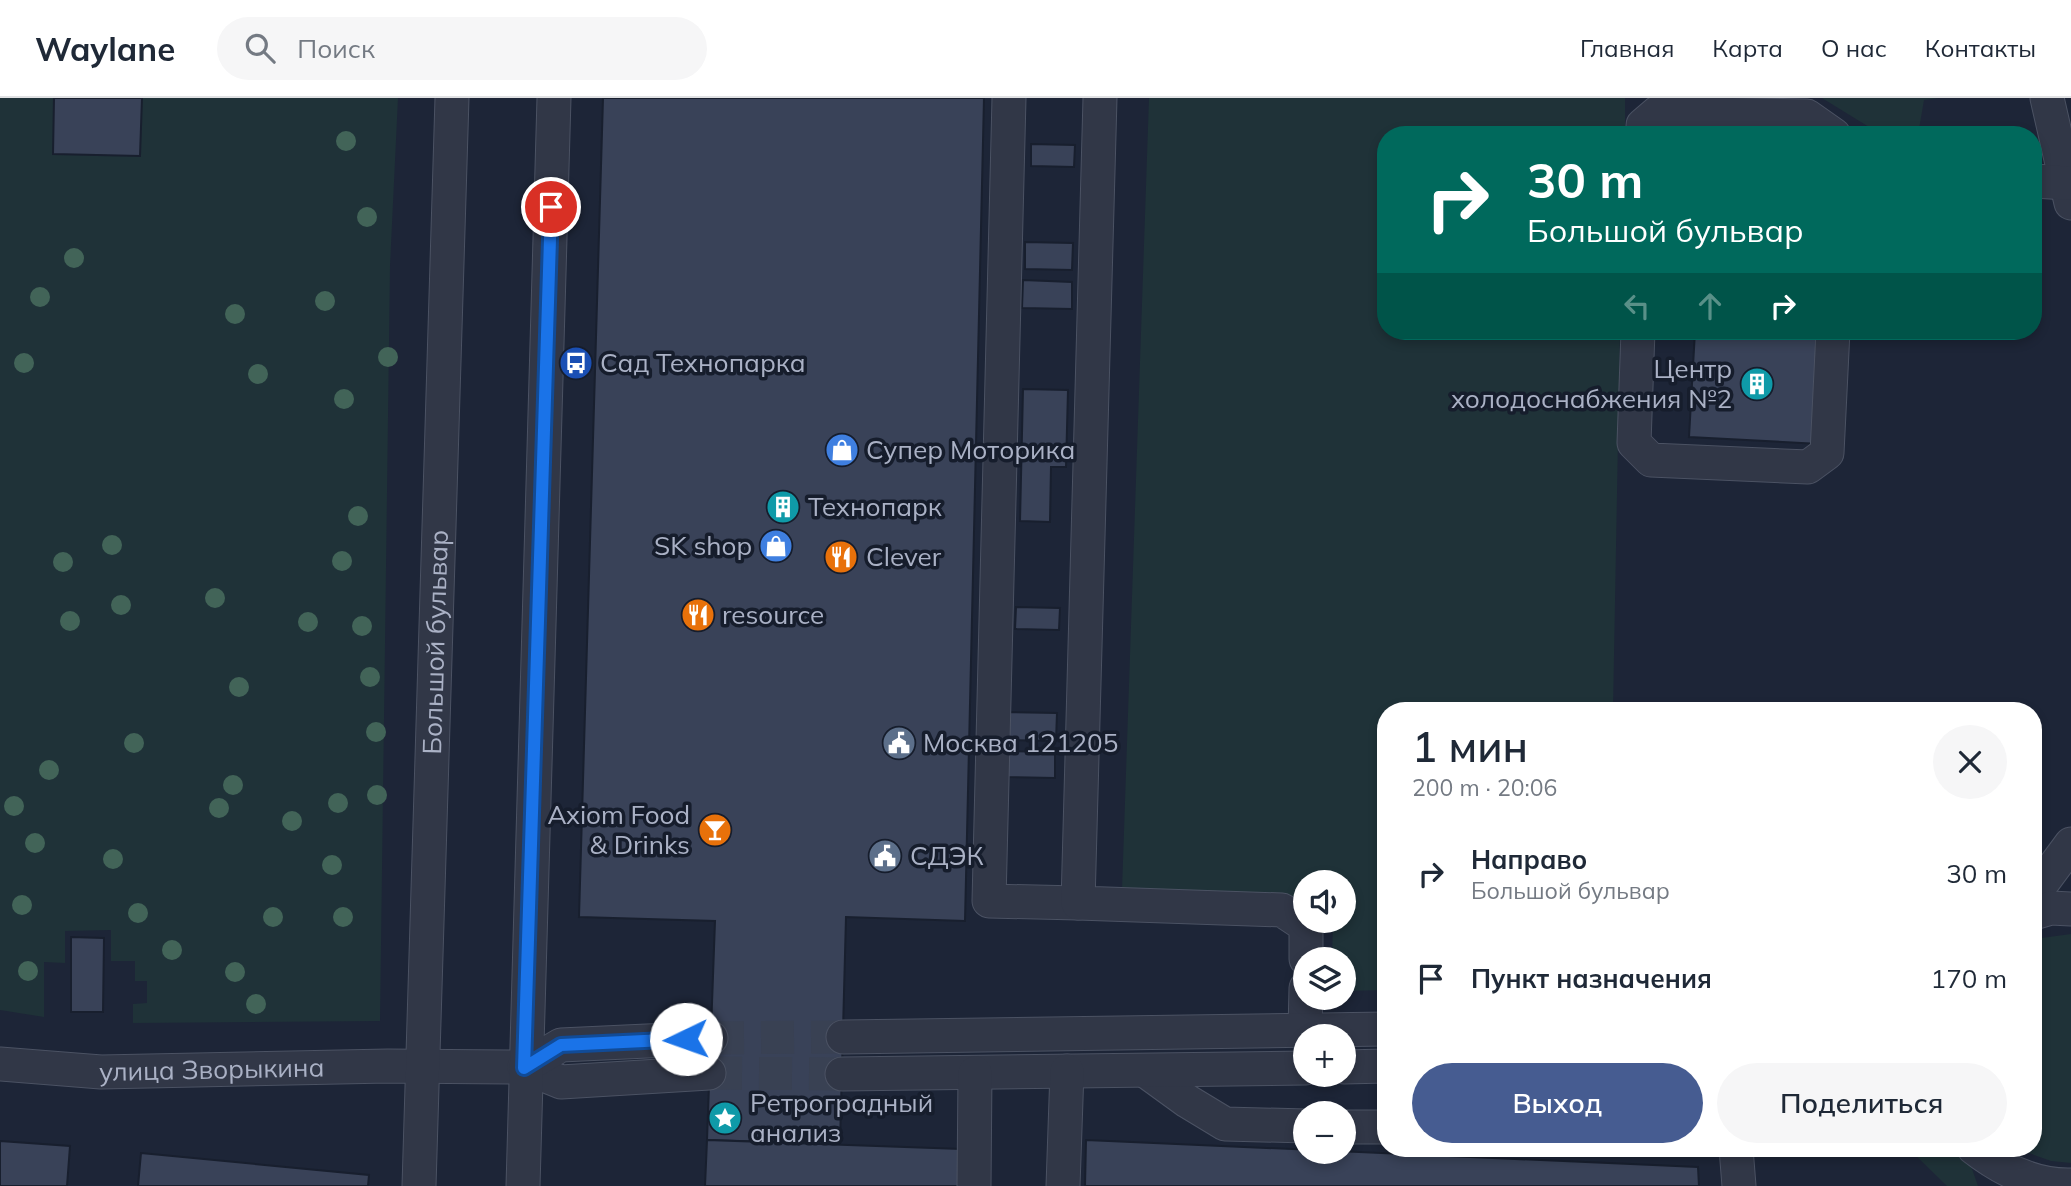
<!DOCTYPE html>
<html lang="ru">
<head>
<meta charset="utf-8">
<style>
  :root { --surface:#fff; --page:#f6f6f7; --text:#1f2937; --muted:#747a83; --line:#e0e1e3; --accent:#465c91 }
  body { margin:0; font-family:Mulish,sans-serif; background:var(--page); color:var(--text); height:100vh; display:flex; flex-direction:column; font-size:26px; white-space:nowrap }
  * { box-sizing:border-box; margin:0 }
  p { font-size:23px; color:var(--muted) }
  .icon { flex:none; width:38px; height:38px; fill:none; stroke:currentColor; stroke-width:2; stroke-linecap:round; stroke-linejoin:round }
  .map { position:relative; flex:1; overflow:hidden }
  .panel { position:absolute; left:1377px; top:604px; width:665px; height:455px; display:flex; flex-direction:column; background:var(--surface); border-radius:28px; box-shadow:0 4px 10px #0003 }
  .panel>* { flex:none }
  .guide { position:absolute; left:1377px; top:28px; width:665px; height:214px; border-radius:28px; box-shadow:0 4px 10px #0003; background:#00695c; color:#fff; overflow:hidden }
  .tools { position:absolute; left:1293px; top:772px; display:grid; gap:14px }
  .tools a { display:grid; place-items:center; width:63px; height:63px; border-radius:50%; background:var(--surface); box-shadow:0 4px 10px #0003; font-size:35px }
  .pin { position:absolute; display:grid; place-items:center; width:60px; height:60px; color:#fff; margin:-30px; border:4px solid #fff; border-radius:50%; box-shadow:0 2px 7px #0007 }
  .me { position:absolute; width:77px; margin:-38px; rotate:267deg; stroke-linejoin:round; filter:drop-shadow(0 0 5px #0008) }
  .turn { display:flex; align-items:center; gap:24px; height:147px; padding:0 35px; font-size:32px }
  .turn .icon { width:91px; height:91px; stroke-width:2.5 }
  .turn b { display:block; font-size:49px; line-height:60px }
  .lanes { display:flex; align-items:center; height:66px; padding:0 35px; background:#0003; justify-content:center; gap:35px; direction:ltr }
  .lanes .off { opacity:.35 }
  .round { display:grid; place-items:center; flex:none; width:74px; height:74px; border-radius:37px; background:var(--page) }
  .overview { display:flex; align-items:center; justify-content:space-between; height:119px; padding:0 35px }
  h1 { font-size:42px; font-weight:600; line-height:52px }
  .button { display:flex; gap:14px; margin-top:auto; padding:14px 35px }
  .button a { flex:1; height:80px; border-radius:42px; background:var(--accent); color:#fff; font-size:28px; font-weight:600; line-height:80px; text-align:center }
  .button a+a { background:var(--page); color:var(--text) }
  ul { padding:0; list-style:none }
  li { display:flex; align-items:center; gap:21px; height:105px; padding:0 35px }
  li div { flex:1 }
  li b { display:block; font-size:26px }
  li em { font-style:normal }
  header { display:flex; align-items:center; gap:42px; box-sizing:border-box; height:98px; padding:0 35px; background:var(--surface); border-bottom:2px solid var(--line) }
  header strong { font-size:33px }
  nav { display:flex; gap:38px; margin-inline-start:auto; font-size:24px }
  .search { width:490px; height:63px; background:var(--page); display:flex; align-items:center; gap:18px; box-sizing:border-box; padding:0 24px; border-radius:38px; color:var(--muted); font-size:26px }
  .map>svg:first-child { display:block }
  .green { fill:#1f3238 }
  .building { fill:#394258; stroke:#181f2e; stroke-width:2 }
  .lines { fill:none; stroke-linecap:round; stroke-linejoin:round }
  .minor-tunnel { stroke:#394153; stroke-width:33; stroke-dasharray:33 17; stroke-linecap:butt }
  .minor-casing { stroke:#4b5263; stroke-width:35 }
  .minor { stroke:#313747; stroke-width:33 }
  .tree { fill:#426458 }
  .route-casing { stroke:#114b97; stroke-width:18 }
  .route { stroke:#1a73e8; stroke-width:12 }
  .labels { text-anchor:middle; stroke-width:7; stroke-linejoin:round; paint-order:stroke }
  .poi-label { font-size:26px; fill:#aab1c5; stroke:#161d2c; text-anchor:start }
  .street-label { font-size:26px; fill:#aab1c5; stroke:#161d2c }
</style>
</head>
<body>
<header>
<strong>Waylane</strong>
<div class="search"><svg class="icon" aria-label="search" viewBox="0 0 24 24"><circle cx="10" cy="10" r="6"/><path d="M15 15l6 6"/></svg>Поиск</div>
<nav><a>Главная</a><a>Карта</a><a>О нас</a><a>Контакты</a></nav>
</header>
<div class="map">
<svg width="2071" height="1088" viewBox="0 0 2071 1088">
  <rect width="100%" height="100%" fill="#1d2537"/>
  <g class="green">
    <polygon points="0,0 398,0 390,168 380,923 133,925 133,906 147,905 147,883 135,883 135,863 111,863 111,832 65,833 65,865 44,864 44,919 0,912"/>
    <polygon points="1149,0 1625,0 1625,37 1386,37 1386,233 1620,233 1613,612 1386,612 1386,892 1344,893 1344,861 1332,861 1333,823 1344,822 1344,784 1306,784 1305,799 1122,792"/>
    <polygon points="1822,0 1939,0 1924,2 1918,37 1882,37"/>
    <polygon points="2071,836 2071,1065 2051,1063 2015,1050 2034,1050 2034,841"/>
    <polygon points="1908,1050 1958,1050 1971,1068 1978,1088 1947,1088"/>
  </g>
  <g class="building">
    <polygon points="54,0 142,0 140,58 53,56"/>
    <polygon points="603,0 984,0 965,823 846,819 840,1046 707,1042 715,823 579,819"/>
    <polygon points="1031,46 1075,47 1074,69 1031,68"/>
    <polygon points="1025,144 1073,145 1072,172 1025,171"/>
    <polygon points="1023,182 1072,184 1072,211 1022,210"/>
    <polygon points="1695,233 1825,233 1820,346 1689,339"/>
    <polygon points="1023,291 1068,292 1066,369 1051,369 1050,424 1020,423"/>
    <polygon points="1016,509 1060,510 1059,532 1015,531"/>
    <polygon points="1009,614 1057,615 1056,643 1008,642"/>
    <polygon points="1008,653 1055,654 1055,680 1008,679"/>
    <polygon points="71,839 104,840 103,914 71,914"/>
    <polygon points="707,1042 962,1051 961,1088 705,1088"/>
    <polygon points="1086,1042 1698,1069 1699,1088 1085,1088"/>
    <polygon points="0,1043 70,1048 67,1088 0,1088"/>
    <polygon points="141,1055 369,1077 368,1088 138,1088"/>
  </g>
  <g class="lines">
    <g class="minor-tunnel">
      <polyline points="711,940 843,939"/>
      <polyline points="709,975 842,976"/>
    </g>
    <defs>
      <g id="minor">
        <polyline points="1009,0 989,803 1078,805"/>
        <polyline points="1100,0 1078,805 1282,812 1306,828 1306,861"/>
        <polyline points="2047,0 2071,105"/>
        <polyline points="1643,37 1643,27 1657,15 1807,18 1834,37"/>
        <polyline points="2034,83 2067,85"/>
        <polyline points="1638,233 1634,345 1651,362 1808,369 1827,355 1833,233"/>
        <polyline points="2034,796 2071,746"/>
        <polyline points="2034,815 2051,810 2071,811"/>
        <polyline points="1305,933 1306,890"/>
        <polyline points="843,939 1386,931"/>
        <path id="s1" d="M0,966L101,974L388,968L524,969L561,984L709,975"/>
        <polyline points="524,969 561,947 711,940"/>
        <polyline points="1344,969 1386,968"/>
        <polyline points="1147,974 1187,1003 1225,1026 1306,1028"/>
        <polyline points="842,976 1306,970"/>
        <polyline points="1344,1029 1386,1029"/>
        <polyline points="1736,1050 1739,1088"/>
        <path d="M1974,1050C2001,1071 2035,1088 2071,1087"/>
        <path id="s2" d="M419,1088L452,0"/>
        <polyline points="523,1088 554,0"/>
        <polyline points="974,1088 975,975"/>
        <polyline points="1063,1088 1067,973"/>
      </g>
    </defs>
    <use href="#minor" class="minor-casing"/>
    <use href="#minor" class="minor"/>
  </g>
  <g class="tree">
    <circle cx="346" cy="43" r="10"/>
    <circle cx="367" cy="119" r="10"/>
    <circle cx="74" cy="160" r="10"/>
    <circle cx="40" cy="199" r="10"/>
    <circle cx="325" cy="203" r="10"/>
    <circle cx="235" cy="216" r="10"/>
    <circle cx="388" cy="259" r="10"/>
    <circle cx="24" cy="265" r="10"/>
    <circle cx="258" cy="276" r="10"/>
    <circle cx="344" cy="301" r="10"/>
    <circle cx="358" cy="418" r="10"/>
    <circle cx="112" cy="447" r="10"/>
    <circle cx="342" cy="463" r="10"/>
    <circle cx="63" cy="464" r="10"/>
    <circle cx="215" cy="500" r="10"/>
    <circle cx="121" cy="507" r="10"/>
    <circle cx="70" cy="523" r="10"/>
    <circle cx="308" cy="524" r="10"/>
    <circle cx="362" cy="528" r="10"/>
    <circle cx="370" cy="579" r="10"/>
    <circle cx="239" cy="589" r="10"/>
    <circle cx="376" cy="634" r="10"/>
    <circle cx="134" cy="645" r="10"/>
    <circle cx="49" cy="672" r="10"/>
    <circle cx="233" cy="687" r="10"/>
    <circle cx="377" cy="697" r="10"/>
    <circle cx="338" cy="705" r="10"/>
    <circle cx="14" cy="708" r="10"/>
    <circle cx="219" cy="710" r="10"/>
    <circle cx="292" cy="723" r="10"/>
    <circle cx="35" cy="745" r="10"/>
    <circle cx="113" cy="761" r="10"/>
    <circle cx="332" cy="767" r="10"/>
    <circle cx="22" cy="807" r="10"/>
    <circle cx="138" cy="815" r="10"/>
    <circle cx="273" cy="819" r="10"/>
    <circle cx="343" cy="819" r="10"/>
    <circle cx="172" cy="852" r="10"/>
    <circle cx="28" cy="873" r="10"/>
    <circle cx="235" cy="874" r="10"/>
    <circle cx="256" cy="906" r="10"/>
  </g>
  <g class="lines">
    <defs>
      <polyline id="route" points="551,109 524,970 561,947 686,941"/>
    </defs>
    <use href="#route" class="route-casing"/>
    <use href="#route" class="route"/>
  </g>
  <defs>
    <symbol id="bus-disc" viewBox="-11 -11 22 22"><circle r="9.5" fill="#1a4fb4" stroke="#161d2c"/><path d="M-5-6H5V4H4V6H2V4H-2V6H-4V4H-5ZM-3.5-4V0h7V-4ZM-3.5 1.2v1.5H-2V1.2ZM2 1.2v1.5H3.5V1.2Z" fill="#fff"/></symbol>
    <symbol id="building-disc" viewBox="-11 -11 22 22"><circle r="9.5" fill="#0f9aa8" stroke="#161d2c"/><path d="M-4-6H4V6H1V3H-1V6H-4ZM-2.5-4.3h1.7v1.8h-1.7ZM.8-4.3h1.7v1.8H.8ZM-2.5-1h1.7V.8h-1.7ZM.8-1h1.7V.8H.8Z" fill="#fff"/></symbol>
    <symbol id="shop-disc" viewBox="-11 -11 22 22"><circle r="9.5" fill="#3f7fe0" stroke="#161d2c"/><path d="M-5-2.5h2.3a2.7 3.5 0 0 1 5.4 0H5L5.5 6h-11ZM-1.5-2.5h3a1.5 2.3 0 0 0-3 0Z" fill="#fff"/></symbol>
    <symbol id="restaurant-disc" viewBox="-11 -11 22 22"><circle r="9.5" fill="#e8710a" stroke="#161d2c"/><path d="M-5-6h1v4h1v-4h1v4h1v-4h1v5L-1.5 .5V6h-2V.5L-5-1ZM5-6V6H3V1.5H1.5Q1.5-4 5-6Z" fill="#fff"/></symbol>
    <symbol id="civic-disc" viewBox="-11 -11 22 22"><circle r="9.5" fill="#5c6f8a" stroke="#161d2c"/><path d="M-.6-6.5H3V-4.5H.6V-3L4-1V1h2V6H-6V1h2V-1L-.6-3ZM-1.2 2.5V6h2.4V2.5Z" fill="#fff"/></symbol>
    <symbol id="bar-disc" viewBox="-11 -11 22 22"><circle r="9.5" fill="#e8710a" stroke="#161d2c"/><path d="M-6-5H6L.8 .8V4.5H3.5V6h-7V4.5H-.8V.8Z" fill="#fff"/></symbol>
    <symbol id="sight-disc" viewBox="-11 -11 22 22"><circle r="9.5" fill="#0f9aa8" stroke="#161d2c"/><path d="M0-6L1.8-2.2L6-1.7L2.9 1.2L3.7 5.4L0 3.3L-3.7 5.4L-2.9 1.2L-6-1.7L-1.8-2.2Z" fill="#fff"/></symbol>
  </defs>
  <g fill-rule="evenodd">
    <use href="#bus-disc" x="557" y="246" width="38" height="38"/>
    <use href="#building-disc" x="1738" y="267" width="38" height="38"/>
    <use href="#shop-disc" x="823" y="333" width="38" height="38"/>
    <use href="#building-disc" x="764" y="390" width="38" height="38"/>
    <use href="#shop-disc" x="757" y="429" width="38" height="38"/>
    <use href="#restaurant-disc" x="822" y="440" width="38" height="38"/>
    <use href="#restaurant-disc" x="679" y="498" width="38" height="38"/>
    <use href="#civic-disc" x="880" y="626" width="38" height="38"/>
    <use href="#bar-disc" x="696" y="713" width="38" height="38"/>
    <use href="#civic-disc" x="866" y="739" width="38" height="38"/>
    <use href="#sight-disc" x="706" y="1001" width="38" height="38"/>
  </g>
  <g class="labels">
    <g class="poi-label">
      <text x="600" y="274">Сад Технопарка</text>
      <text x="1732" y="280" text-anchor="end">Центр<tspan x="1732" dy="30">холодоснабжения №2</tspan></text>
      <text x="866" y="361">Супер Моторика</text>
      <text x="808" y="418">Технопарк</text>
      <text x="752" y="457" text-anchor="end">SK shop</text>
      <text x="866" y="468">Clever</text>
      <text x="722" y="526">resource</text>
      <text x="923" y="654">Москва 121205</text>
      <text x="690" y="726" text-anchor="end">Axiom Food<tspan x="690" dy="30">&amp; Drinks</tspan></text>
      <text x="910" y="767">СДЭК</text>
      <text x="750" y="1014">Ретроградный<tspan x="750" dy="30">анализ</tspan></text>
    </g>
    <g class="street-label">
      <text dy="9" stroke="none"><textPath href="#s2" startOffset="544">Большой бульвар</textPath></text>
      <text dy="9" stroke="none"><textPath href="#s1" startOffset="212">улица Зворыкина</textPath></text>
    </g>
  </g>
</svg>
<div class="tools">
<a><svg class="icon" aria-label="sound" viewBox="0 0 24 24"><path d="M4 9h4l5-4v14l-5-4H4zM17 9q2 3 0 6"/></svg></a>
<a><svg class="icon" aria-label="layers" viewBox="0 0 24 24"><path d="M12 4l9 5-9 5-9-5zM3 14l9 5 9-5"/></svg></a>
<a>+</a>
<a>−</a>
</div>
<div class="pin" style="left:551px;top:109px;background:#d93025"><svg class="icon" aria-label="arrive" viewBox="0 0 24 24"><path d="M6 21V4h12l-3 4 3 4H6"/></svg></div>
<svg class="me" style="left:686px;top:941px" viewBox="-20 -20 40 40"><circle r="19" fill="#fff"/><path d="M0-13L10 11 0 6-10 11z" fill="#1a73e8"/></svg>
<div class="guide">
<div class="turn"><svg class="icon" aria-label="right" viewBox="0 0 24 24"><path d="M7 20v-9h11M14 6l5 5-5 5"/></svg><div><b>30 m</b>Большой бульвар</div></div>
<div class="lanes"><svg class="icon off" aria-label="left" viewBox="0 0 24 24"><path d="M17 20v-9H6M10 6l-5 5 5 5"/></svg><svg class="icon off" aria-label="ahead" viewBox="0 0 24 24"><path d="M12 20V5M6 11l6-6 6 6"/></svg><svg class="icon" aria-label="right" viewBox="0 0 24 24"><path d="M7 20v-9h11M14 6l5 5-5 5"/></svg></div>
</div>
<section class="panel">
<div class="overview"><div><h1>1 мин</h1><p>200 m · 20:06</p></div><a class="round"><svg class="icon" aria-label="close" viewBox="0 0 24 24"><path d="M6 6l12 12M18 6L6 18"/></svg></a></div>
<ul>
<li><svg class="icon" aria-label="right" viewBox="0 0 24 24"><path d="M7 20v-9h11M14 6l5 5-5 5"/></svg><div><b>Направо</b><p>Большой бульвар</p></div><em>30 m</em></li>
<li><svg class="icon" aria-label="arrive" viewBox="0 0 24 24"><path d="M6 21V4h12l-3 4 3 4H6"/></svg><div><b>Пункт назначения</b></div><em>170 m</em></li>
</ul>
<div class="button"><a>Выход</a><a>Поделиться</a></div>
</section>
</div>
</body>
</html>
